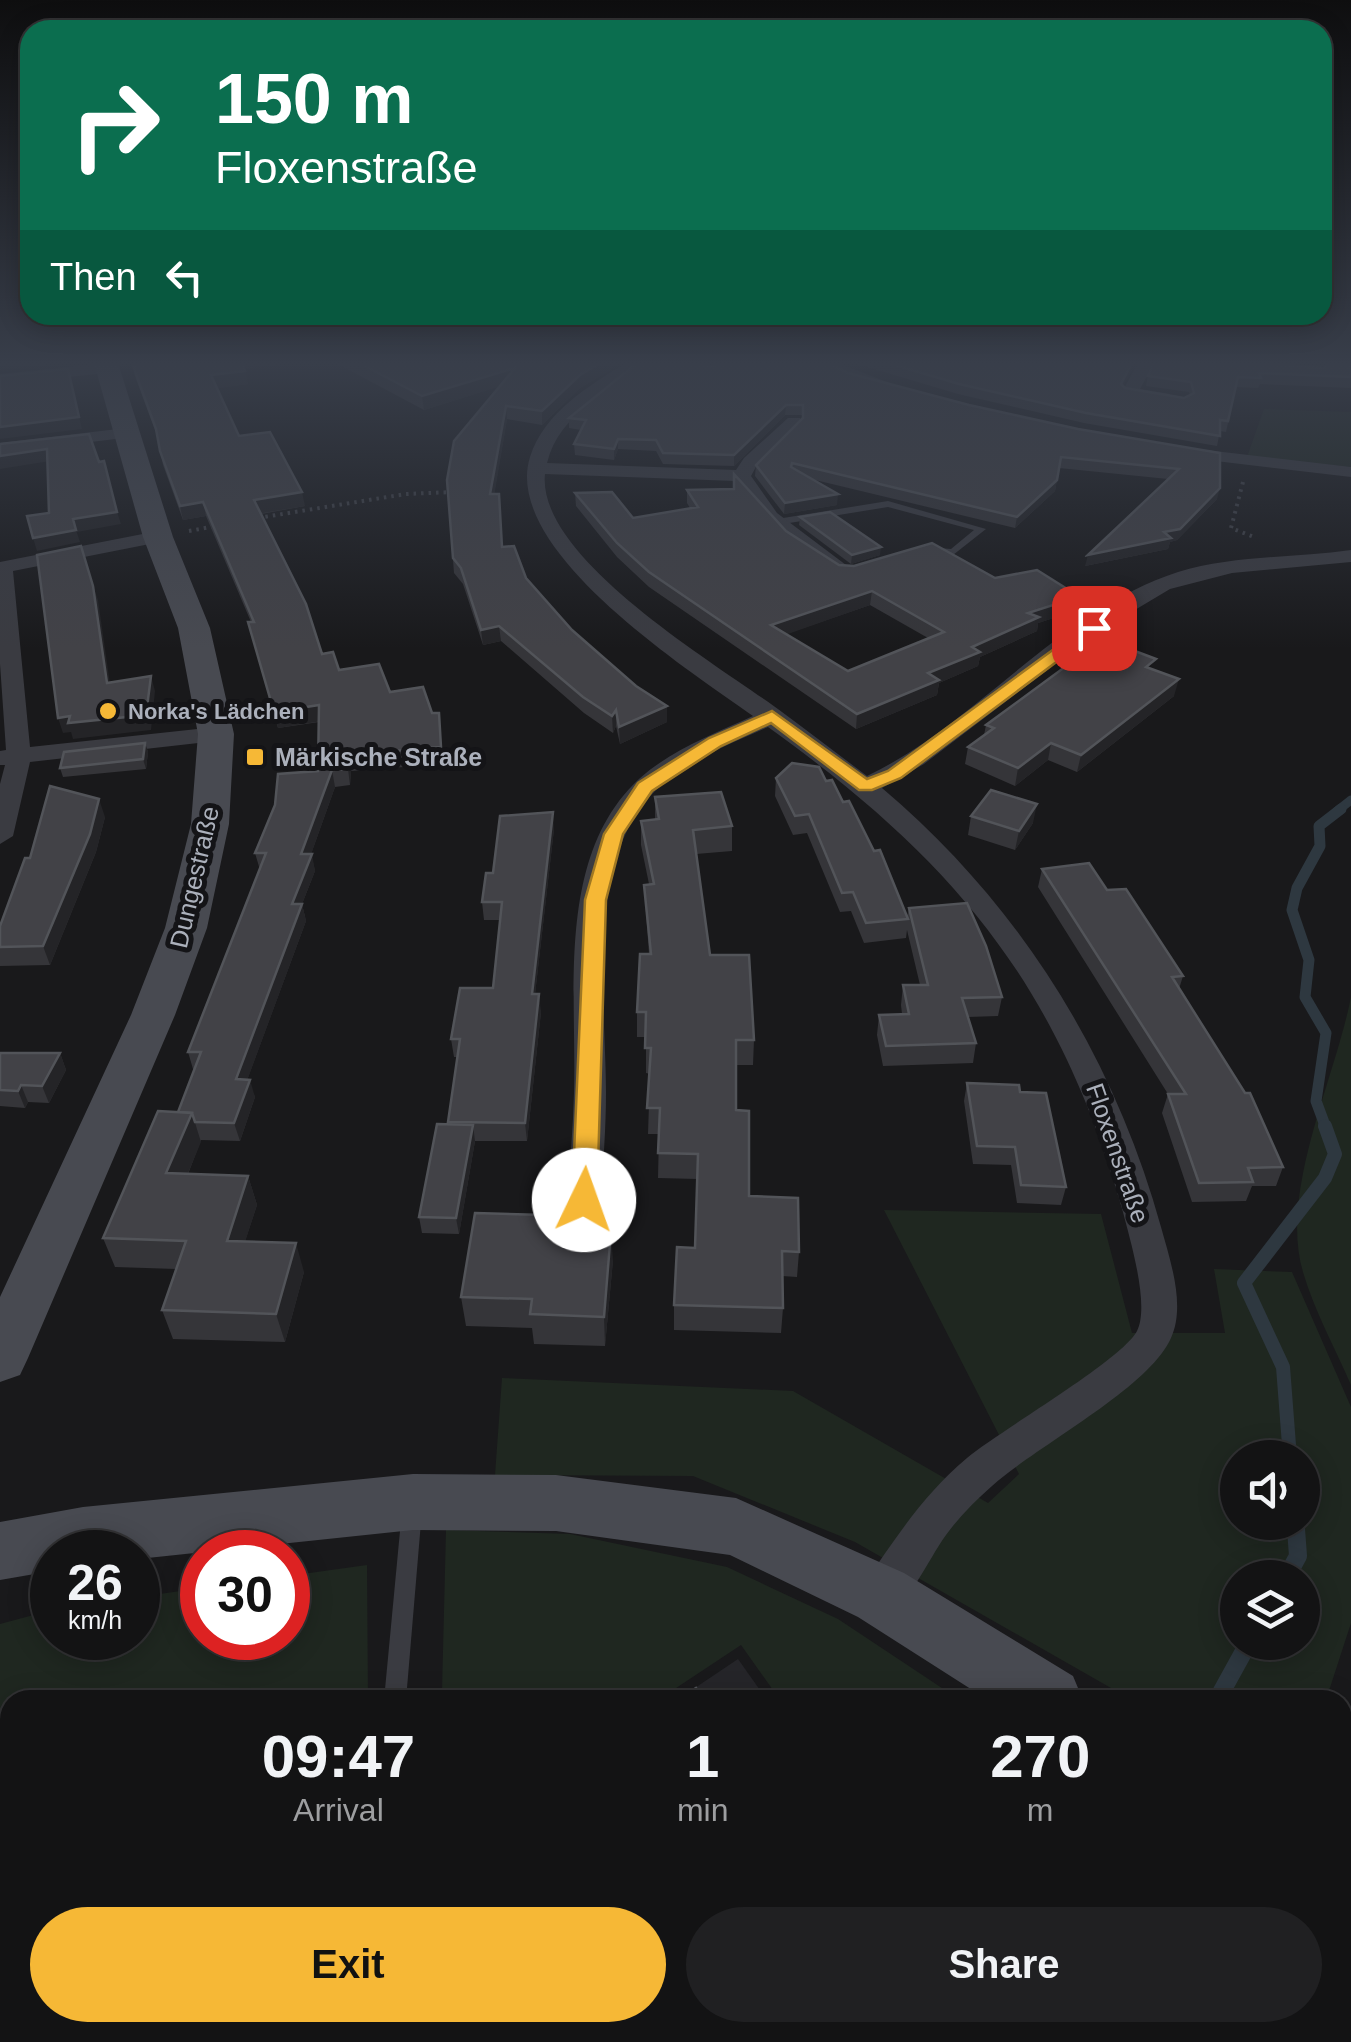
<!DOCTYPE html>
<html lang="en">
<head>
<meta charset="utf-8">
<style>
  :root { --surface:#131314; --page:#202022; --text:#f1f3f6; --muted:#9d9ea0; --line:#323234; --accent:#f6b836 }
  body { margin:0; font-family:Arial,sans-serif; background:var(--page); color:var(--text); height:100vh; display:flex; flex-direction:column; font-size:38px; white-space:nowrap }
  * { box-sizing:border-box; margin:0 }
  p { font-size:32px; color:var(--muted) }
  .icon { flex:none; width:55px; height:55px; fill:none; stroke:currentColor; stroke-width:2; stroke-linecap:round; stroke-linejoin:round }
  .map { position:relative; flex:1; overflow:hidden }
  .sheet { position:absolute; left:0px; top:1690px; width:1352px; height:352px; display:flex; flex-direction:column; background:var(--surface); border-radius:30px 30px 0 0; box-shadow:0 5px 25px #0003,0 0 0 2px var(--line) }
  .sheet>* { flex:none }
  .hud { position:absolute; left:20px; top:20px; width:1312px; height:305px; border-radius:30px; box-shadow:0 5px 25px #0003,0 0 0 2px var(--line); background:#0b6e4f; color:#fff; overflow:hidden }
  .tools { position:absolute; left:1220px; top:1440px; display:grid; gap:20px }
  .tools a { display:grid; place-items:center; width:100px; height:100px; border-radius:50%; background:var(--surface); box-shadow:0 5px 25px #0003,0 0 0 2px var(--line); font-size:50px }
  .speed { position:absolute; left:30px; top:1530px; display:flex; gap:20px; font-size:50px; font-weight:700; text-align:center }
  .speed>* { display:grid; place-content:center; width:130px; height:130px; border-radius:50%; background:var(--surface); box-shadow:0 5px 25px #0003,0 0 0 2px var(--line); line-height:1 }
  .speed small { font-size:25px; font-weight:400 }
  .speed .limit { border:15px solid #d22; background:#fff; color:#111 }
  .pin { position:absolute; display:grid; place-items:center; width:85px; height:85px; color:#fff; margin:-42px; border-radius:20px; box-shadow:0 5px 15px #0006 }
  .me { position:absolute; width:110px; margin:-55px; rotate:3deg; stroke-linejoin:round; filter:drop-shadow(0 0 8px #0008) }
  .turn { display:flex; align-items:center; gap:35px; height:210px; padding:0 30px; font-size:45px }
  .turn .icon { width:130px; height:130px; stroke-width:2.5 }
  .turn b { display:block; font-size:70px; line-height:85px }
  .then { display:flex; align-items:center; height:95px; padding:0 30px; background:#0003; gap:20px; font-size:38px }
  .eta { display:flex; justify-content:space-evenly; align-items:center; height:170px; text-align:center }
  .eta b { font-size:60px; font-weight:700; line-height:70px }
  .button { display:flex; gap:20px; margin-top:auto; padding:20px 30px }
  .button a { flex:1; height:115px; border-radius:60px; background:var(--accent); color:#111; font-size:40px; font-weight:700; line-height:115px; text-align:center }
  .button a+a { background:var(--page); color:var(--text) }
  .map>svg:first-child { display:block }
  .built { fill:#252529 }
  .green { fill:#1f2720; fill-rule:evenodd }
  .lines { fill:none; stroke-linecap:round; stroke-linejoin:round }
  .stream-far3 { stroke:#2e3840; stroke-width:9 }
  .stream-far2 { stroke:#2e3840; stroke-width:11 }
  .stream-far1 { stroke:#2e3840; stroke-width:14 }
  .stream { stroke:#2e3840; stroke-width:18 }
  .path { stroke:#404248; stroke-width:4; stroke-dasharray:2.5 5; stroke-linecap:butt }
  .lane { fill:#3a3b41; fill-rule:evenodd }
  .street { fill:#3a3b41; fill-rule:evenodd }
  .secondary { fill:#484a51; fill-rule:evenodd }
  .wall { fill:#353539; fill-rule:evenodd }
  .shaded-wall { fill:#242427 }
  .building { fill:#424247; stroke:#525459; stroke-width:2.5; fill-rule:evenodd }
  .route { fill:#f6b836; stroke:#a07823; stroke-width:2.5 }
  .poi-dot { fill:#f6b836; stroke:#141417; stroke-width:4 }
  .labels { text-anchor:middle; stroke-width:10; stroke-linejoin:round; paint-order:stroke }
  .far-poi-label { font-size:22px; font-weight:bold; fill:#abb0bb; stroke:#141417; text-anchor:start }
  .poi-label { font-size:25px; font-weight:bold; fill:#abb0bb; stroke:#141417; text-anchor:start }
  .street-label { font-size:25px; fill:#abb0bb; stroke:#141417 }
</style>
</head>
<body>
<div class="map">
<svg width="1351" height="2042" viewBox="0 0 1351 2042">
  <rect width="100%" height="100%" fill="#19191b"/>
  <g class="built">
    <polygon points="738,1659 767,1700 677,1700"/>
    <polygon points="1342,1863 1351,1863 1351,2042 967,2042 976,2032 1342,2032"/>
    <polygon points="10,1920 10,2032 912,2032 918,2042 0,2042 0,1925"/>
  </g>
  <g class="green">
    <polygon points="1264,409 1351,412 1351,467 1247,457"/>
    <path d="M1351,997V1385C1335,1348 1314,1310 1303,1272C1279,1192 1335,1079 1351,997Z"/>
    <path d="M884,1210L1101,1214L1132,1333H1225L1214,1269L1292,1272L1351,1407V1623L1326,1700H1132L855,1542L693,1476L495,1475L502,1378L793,1391L988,1503L1019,1474ZM1238,1458H1302V1522H1238ZM1238,1578H1302V1642H1238Z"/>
    <polygon points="446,1530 570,1534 727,1567 838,1619 960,1700 780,1700 741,1645 658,1700 445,1700 442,1691"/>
    <polygon points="367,1565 368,1700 10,1700 10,1906 0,1911 0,1624 52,1610 52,1638 138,1638 138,1597 202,1588 202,1638 288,1638 288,1576"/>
    <polygon points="997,2033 997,2032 1107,2033 1102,2042 989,2042"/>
  </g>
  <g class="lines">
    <polyline class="stream-far3" points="1337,811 1351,800"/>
    <polyline class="stream-far2" points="1326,1128 1316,1101 1326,1033 1305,997 1309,960 1292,910 1297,888 1320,846 1319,826 1341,809"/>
    <g class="stream-far1">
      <polyline points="1290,1458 1283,1367 1244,1283 1325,1178 1335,1154 1325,1126"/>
      <polyline points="1295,1522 1296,1531"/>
    </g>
    <g class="stream">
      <polyline points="1286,1578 1298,1556 1296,1529"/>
      <polyline points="1217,1700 1249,1642"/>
      <polyline points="1053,2042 1061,2032"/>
    </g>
    <g class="path">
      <polyline points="1243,482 1231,528 1254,537"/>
      <polyline points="258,518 406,494 453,492"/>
      <polyline points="189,531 216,526"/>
    </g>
    <g class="lane">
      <polygon points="888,501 986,529 953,555 927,553 922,550 927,547 951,549 974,530 888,507 777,525 772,522 777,519"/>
      <polygon points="412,1501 419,1503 422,1510 406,1700 384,1700 402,1510 405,1503"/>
    </g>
    <g class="street">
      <polygon points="105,363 115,368 107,373 0,384 0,374"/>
      <path d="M626,363H646C609,395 560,411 547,463L736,470L744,458L788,418H800V426L757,465L751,476L777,513L850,568L847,572C817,579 747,508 735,481L545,474C536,559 722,667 782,712C809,732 839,755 867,776C978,723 1058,611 1178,572C1233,555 1294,558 1351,550V562L1232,573L1170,589L1093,635L924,764L882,788C1019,904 1113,1054 1161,1227C1170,1260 1186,1305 1171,1338C1149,1388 1038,1445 992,1486C975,1501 959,1517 946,1535C927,1561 911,1604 881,1615L866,1609L860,1595L866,1581C897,1536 925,1493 967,1458C1001,1430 1122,1360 1137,1331C1150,1305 1130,1240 1123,1212C1059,986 956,862 768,727C730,744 686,761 655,791C584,861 606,1002 606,1093C606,1129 603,1164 601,1200L596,1209L584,1213L572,1209L567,1200C570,1164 573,1129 574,1093C577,991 556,856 639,779C671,750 714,734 753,716C689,670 501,550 530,457C544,413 588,386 626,363Z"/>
      <polygon points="813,363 838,363 900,387 886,390"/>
      <polygon points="1138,363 1154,363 1140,389 1170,394 1170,400 1124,395 1122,392"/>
      <polygon points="126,428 132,429 132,437 0,453 0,443"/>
      <polygon points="1180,447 1351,467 1351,477 1174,456 1174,448"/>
      <polygon points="158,531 168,537 165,541 13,571 30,747 216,727 228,734 216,741 30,762 13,836 0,844 0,784 5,765 0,765 0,751 6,750 0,664 0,562"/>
      <polygon points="1131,2032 1184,2032 1180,2042 1127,2042"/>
    </g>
    <g class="secondary">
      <polygon points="94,363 118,363 173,537 210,628 234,734 229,824 207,928 175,1015 28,1358 20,1375 0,1382 0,1297 131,1015 165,928 191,824 198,734 178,628 143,537"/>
      <polygon points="413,1474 556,1475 736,1498 904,1573 1073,1676 1083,1700 988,1700 858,1617 730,1555 556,1531 413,1530 138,1559 138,1552 52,1552 52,1571 0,1580 0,1522 83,1507"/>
      <polygon points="1342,1794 1351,1796 1351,1868 1342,1866"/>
    </g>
  </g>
  <g class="wall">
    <polygon points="144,363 287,363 244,369 248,384 217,388 239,436 305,506 261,514 322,654 339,670 390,692 432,713 439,713 443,764 351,771 350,785 335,787 311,854 315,871 302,904 306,921 247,1080 255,1097 240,1141 201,1140 188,1174 248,1176 257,1205 245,1241 304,1272 285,1342 173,1339 162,1310 176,1269 115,1267 103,1238 178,1112 195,1069 193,1069 188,1052 260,870 255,853 318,771 319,722 278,728 252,638 248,622 251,622 206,516 183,520 163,465 158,438 136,379 133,366"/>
    <polygon points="336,363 425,363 428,366 431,365 429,363 622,363 580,388 542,425 507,419 494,494 503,547 526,578 572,630 636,686 667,706 667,722 620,744 616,726 613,733 584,713 501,641 483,645 463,584 454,573 447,480 500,386 424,410"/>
    <polygon points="854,363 1136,363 1123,386 1125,388 1184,398 1190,395 1189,392 1146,386 1148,376 1324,368 1327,366 1325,363 1351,363 1351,388 1260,384 1258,388 1236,387 1226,432 1220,431 1217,446 1084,423 958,394"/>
    <polygon points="848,373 969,405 1078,429 1220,453 1217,499 1177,540 1170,542 1168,549 1085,566 1168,479 1059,468 1055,491 1015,528 811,479 837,505 784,514 755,476 756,465 803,419 803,415 785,415 734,466 663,464 656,451 618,449 614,460 575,455 574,444 581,430 569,428 569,418"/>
    <path d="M687,490L786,531L839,565L995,578L1072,592L1069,606H1067L1066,614L1038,623L1037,631L980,657L978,666L939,683L937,695L856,729L649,587L617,557L576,506L575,493L633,518L690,508L687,503ZM870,605L928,638L848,671L786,634Z"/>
    <polygon points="800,517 880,555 851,564 799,525"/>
    <polygon points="1153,669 1174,696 1077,772 1048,760 1015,786 965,764 968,747 984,735 986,725"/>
    <polygon points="145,743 148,752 146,769 63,777 60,768"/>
    <polygon points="776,778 826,781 843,802 907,917 909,908 1002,997 998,1016 968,1017 976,1043 973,1063 883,1066 877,1035 879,1015 902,1014 901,1005 903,985 920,985 907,930 906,938 864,943 851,911 840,912 807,833 793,835 775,796"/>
    <polygon points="655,797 732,826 732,851 696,854 710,955 754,1040 753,1065 736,1065 736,1110 749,1196 799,1252 797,1277 782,1276 783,1308 781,1333 674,1330 674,1305 695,1248 697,1179 658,1178 659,1134 648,1134 650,1074 646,1073 646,1037 637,1037 637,1012 649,954 644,885 649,884 641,845 641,821 655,820"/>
    <polygon points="971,816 1033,823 1015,850 968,835"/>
    <polygon points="105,817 96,852 50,965 0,966 0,947 30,858"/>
    <polygon points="554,829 535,994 541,1012 527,1141 475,1141 459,1234 422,1233 419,1217 448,1125 458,1057 454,1057 451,1039 493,988 500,920 484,920 482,902 493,873"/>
    <polygon points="1042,869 1107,890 1183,976 1179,989 1283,1167 1276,1186 1252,1186 1246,1201 1192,1202 1162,1113 1168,1094 1038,887"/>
    <polygon points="0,1053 60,1053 66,1070 49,1103 28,1102 25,1108 0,1106"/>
    <polygon points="967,1083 1020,1092 1066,1187 1061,1205 1017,1203 1011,1165 973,1164 964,1101"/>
    <polygon points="544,1215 546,1229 613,1260 605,1346 534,1344 532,1328 466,1326 461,1297"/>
  </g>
  <g class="shaded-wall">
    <polygon points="0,363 59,363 0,370"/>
    <polygon points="240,363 287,363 241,369"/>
    <polygon points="600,363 622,363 580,388 542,425 542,411 580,375"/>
    <polygon points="1132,363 1136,363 1119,394 1121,384"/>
    <polygon points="515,368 516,381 424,410 422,396"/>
    <polygon points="68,369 82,429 0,439 0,427"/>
    <polygon points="245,371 248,384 214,389 211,375"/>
    <polygon points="786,405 785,415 734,466 734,455"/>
    <polygon points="506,406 507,419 492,509 490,494"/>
    <polygon points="618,439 618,449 614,460 614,449"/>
    <polygon points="47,449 50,461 0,469 0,456"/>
    <polygon points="1057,480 1055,491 1015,528 1017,517"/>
    <polygon points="1220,488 1217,499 1177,540 1170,542 1168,549 1085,566 1088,555 1164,532"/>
    <polygon points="302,492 305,506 257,514 254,500"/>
    <polygon points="838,494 837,505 784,514 785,503"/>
    <polygon points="203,502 206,516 183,520 180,506"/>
    <polygon points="117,512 121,524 77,532 73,519"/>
    <polygon points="76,530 80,542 37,551 33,538"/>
    <polygon points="881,547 880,555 851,564 852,555"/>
    <polygon points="93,586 98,600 112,698 107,683"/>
    <polygon points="872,591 870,605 771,640 771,625"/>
    <polygon points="1072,592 1066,614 1038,623 1037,631 980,657 978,666 939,683 937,695 856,729 857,714 1028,613"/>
    <polygon points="499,626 501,641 483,645 481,630"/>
    <polygon points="151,676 155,691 151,730 73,739 71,732 63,733 58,718"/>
    <polygon points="1179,679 1174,696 1077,772 1081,755"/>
    <polygon points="319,705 322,721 278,728 274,712"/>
    <polygon points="667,706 667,722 620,744 619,727"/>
    <polygon points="616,710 616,726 613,733 612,716"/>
    <polygon points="145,743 148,752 146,769 143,759"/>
    <polygon points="1051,743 1048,760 1015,786 1018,768"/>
    <polygon points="348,755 351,771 350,785 348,769"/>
    <polygon points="332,770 335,787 305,871 301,854"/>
    <polygon points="99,799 105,817 96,852 50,965 43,946"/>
    <polygon points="1037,804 1033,823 1015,850 1019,831"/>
    <polygon points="553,812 554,829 533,1012 532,994"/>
    <polygon points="312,854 315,871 302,904 306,921 241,1097 236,1079 292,904"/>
    <polygon points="539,994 541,1012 527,1141 525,1123"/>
    <polygon points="60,1053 66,1070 49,1103 42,1086"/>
    <polygon points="250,1080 255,1097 240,1141 234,1123"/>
    <polygon points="21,1085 28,1102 25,1108 18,1091"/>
    <polygon points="192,1113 201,1142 176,1202 166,1173"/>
    <polygon points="473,1125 475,1141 459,1234 456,1218"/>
    <polygon points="248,1176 257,1205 236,1270 227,1241"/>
    <polygon points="611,1231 613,1260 605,1346 604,1317"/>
    <polygon points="296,1243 304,1272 285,1342 276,1314"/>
  </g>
  <g class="building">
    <polygon points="144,363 242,363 245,371 211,375 239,436 270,432 302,492 254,500 306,604 322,654 333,652 339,670 379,664 390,692 423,687 432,713 439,713 441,747 348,755 348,769 332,770 301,854 312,854 292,904 302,904 236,1079 250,1080 234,1123 195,1122 192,1113 178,1112 201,1052 188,1052 266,853 255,853 275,805 278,774 318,771 319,705 274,712 248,622 254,622 203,502 180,506 160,451 156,429 133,366"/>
    <polygon points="359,363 425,363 428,366 439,363 600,363 580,375 542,411 506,406 490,494 499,494 502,547 514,546 526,578 572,630 636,686 667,706 619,727 616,710 612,716 583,697 499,626 481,630 461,568 453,558 447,480 454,441 515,368 422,396"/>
    <polygon points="637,363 696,363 712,367 718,363 827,363 848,373 969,405 1078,429 1220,453 1220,488 1180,529 1164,532 1171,538 1088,555 1179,469 1061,457 1057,480 1017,517 792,463 791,467 838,494 785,503 756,465 803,418 803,405 786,405 734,455 663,453 656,440 618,439 614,449 574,444 586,420 569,418"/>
    <polygon points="888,363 1132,363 1121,384 1125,388 1184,398 1194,393 1191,382 1148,376 1154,363 1251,363 1324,368 1330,363 1351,363 1351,377 1259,373 1261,378 1238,377 1228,421 1220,420 1220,436 1086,413 959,384"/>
    <polygon points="68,369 79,417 0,427 0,376"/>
    <polygon points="89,434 99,462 104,461 117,512 73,519 76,530 33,538 27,516 49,513 47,449 0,456 0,444"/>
    <path d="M734,474L786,531L839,565L854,566L932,543L995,578L1037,570L1072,592L1061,595L1069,600L1028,613L1039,617L972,647L980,652L928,673L939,680L857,714L649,572L617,543L575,493L612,492L633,518L698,507L687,490L734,489ZM872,591L944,632L848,671L771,625Z"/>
    <polygon points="830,512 881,547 852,555 800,517"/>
    <polygon points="81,546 93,586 107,683 151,676 146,715 68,723 70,716 58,718 37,555"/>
    <polygon points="1103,639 1156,659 1146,667 1179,679 1081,755 1051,743 1018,768 968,747 994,728 986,725"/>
    <polygon points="145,743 143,759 60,768 64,752"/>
    <polygon points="792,763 819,767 826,781 832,780 843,802 849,801 874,851 880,850 908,919 866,923 853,892 842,893 809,814 795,816 776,778"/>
    <polygon points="50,786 99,799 90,834 43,946 0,947 0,926 25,858 30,858"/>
    <polygon points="991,790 1037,804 1019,831 971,816"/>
    <polygon points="721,792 732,826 693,830 710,955 749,955 754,1040 736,1040 736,1110 749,1111 749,1196 798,1198 799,1252 782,1251 783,1308 674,1305 677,1247 695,1248 698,1154 658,1153 660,1108 647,1108 651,1048 645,1048 646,1012 637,1012 640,954 651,954 644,885 654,884 641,821 659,819 655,797"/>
    <polygon points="553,812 532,994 539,994 525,1123 448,1122 460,1039 451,1039 460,988 493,988 502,902 482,902 486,873 493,873 500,816"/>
    <polygon points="1089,863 1107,890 1126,889 1183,976 1172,977 1245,1093 1250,1093 1283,1167 1248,1168 1253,1182 1199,1183 1168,1094 1186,1094 1042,869"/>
    <polygon points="967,903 986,946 1002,997 962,998 976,1043 886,1046 879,1015 909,1014 903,985 928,985 909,908"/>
    <polygon points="0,1053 60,1053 42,1086 21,1085 18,1091 0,1090"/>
    <polygon points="967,1083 1019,1085 1020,1092 1046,1093 1066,1187 1021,1185 1015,1147 977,1146"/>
    <polygon points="158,1111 192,1113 166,1173 248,1176 227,1241 296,1243 276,1314 162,1310 186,1241 103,1238"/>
    <polygon points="437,1124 473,1125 456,1218 419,1217"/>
    <polygon points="475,1213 544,1215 543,1229 611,1231 604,1317 530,1314 532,1299 461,1297"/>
    <polygon points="696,1688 704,1700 677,1700"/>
    <polygon points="775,1691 781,1700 762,1700"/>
    <polygon points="921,2032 927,2042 425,2042 438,2032"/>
  </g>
  <linearGradient id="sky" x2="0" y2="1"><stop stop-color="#0e0e0f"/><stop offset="0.56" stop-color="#383e4a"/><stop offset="1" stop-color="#383e4a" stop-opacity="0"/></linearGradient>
  <rect width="1351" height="649" fill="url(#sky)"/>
  <polygon class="route" points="1088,624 1102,628 901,778 872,790 859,790 771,723 721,746 652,791 623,834 606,900 597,1200 594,1207 575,1207 572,1200 585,900 604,834 638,783 709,738 772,711 867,779 888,771"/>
  <g class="poi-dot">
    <circle cx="108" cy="711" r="10"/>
    <rect x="245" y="747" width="20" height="20" rx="5"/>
  </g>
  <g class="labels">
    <g class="far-poi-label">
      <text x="128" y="719">Norka's Lädchen</text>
    </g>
    <g class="poi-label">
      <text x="275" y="766">Märkische Straße</text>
    </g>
    <g class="street-label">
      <text transform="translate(194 877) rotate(-77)" y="9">Dungestraße</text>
      <text transform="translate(1118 1153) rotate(71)" y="9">Floxenstraße</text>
    </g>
  </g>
</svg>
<div class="tools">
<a><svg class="icon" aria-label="sound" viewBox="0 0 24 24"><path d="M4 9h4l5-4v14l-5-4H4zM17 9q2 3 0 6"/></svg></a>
<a><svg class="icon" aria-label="layers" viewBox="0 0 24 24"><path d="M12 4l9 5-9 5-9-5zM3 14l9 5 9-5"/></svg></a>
</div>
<div class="speed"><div>26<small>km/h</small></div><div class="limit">30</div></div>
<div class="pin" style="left:1094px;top:628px;background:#d93025"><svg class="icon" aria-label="arrive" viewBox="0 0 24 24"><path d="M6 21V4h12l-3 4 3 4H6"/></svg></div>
<svg class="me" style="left:584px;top:1200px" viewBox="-20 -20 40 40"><circle r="19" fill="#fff"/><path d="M0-13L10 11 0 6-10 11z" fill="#f6b836"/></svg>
<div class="hud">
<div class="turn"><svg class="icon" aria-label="right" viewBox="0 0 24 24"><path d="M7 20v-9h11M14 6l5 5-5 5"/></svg><div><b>150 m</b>Floxenstraße</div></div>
<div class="then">Then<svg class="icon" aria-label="left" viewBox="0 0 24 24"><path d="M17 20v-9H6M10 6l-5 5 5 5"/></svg></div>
</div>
<section class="sheet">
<div class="eta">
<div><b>09:47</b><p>Arrival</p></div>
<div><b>1</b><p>min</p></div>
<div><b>270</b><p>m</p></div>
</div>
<div class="button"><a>Exit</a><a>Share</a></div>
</section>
</div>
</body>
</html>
